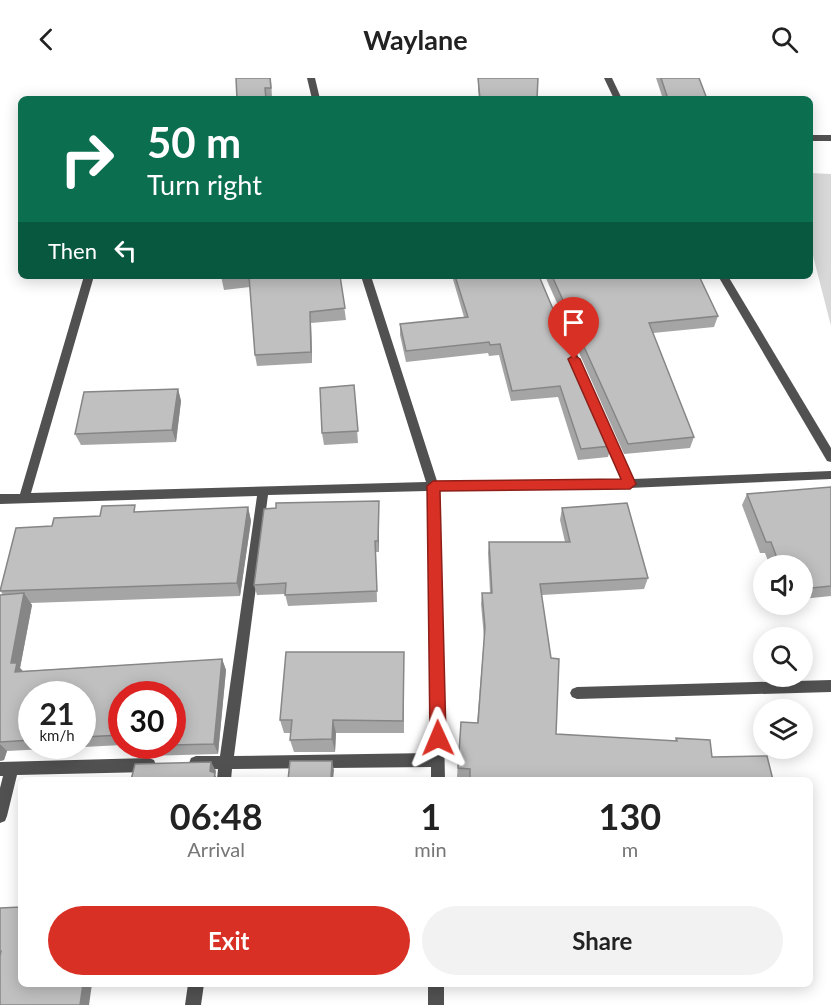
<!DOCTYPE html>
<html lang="en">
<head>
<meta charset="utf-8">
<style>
  :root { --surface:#fff; --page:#f2f2f2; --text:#222; --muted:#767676; --accent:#d93025 }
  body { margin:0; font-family:Lato,sans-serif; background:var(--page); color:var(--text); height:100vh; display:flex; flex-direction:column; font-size:22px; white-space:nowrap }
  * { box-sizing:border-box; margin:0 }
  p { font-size:20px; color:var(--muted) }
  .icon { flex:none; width:33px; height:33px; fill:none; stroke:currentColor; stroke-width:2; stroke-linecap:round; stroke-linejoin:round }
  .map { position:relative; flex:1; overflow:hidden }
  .panel { position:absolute; left:18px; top:699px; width:795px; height:210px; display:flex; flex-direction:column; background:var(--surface); border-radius:9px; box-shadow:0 3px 15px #0003 }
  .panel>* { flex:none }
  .hud { position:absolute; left:18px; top:18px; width:795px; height:183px; border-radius:9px; box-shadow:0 3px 15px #0003; background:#0b6e4f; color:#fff; overflow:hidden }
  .tools { position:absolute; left:753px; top:477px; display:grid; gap:12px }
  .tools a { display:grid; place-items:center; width:60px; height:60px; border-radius:50%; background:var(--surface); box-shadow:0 3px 15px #0003; font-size:30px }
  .speed { position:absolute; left:18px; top:603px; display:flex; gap:12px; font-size:30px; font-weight:700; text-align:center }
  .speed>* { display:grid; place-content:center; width:78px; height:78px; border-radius:50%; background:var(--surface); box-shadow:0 3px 15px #0003; line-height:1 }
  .speed small { font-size:15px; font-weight:400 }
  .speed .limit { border:9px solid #d22; background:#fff; color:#111 }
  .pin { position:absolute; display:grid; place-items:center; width:51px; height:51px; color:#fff; margin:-62px -26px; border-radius:50% 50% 50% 0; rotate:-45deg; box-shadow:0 0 6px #0007 }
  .pin .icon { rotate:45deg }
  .me { position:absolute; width:66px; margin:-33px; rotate:359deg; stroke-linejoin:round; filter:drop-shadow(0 0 4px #0008) }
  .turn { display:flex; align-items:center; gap:21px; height:126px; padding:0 30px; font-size:27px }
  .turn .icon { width:78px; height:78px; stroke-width:2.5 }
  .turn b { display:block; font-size:42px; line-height:51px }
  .then { display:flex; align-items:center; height:57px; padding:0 30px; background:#0003; gap:12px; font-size:22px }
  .eta { display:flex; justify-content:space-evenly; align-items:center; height:102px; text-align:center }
  .eta b { font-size:36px; font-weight:700; line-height:42px }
  .primary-button { display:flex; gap:12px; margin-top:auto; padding:12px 30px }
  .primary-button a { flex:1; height:69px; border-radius:36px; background:var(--accent); color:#fff; font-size:24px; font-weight:700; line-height:69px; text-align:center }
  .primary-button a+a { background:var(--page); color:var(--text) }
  header { display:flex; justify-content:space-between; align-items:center; height:78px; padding:0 30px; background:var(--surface); font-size:27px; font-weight:700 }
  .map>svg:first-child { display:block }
  .green { fill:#d8d8d8 }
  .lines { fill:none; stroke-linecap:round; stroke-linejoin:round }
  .minor { fill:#515151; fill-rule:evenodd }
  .wall { fill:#a5a5a5; fill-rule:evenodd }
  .shaded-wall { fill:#868686 }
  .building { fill:#c0c0c0; stroke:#868686; stroke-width:1.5 }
  .route { fill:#d93025; stroke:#8d1f18; stroke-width:1.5 }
</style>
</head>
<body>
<header><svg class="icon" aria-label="back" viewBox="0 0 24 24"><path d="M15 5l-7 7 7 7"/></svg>Waylane<svg class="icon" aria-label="search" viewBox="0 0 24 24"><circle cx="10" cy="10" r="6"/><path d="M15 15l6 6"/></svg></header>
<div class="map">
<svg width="831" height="927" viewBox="0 0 831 927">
  <rect width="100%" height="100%" fill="#fff"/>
  <polygon class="green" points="810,95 831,96 831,248 810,166"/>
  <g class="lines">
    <g class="minor">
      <polygon points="307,0 315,0 320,21 312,21"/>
      <polygon points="604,0 612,0 622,21 614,21"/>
      <rect x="810" y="57" width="21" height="6"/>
      <path d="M84,198H94L31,415L426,404L361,198H371L437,403L621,402L558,256L563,253L568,256L633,401L831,393V401L629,410L439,412L445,702H431V689L232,691L231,702H217L218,691L196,692L191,690L189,685L191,680L196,678H220L257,418L0,426V416H20ZM427,413L431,675L234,678L268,417Z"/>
      <polygon points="718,198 728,198 831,370 831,384 827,383"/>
      <polygon points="831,602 831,614 577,621 572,619 570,615 572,611 577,609"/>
      <polygon points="149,680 154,682 156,687 154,692 149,694 17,697 7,738 5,743 0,745 0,710 3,698 0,698 0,684"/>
      <polygon points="188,906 204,906 201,927 185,927"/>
      <rect x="428" y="906" width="16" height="21"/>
    </g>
  </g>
  <g class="wall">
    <polygon points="236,0 271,0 272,21 237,21"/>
    <polygon points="478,0 537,21 479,21 478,10"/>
    <polygon points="656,0 699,0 707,21 663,21"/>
    <polygon points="221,198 340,198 346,242 311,245 312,285 257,288 255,277 250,209 224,212"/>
    <polygon points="452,198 539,198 611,368 608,379 578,382 558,319 511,323 499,277 489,278 488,275 406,284 400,257 400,246 464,239"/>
    <polygon points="545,198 699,198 718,238 714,249 653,255 694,359 690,370 624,376"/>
    <polygon points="354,307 358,365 324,367 322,355"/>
    <polygon points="178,311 181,323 176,364 81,367 75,356"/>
    <polygon points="831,409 831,518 802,521 802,488 770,488 765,475 760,475 742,427 747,416"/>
    <path d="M248,429L251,443L240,518L30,525L32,527L20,590L23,593L222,581L226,592L218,676L144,678L138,668H172L122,616V667L7,673L4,682L0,683V517H3L0,512L52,448L100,438L138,434ZM32,616H82V668H32Z"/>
    <polygon points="562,430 648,500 644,511 542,517 556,656 675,663 676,660 712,679 773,702 468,702 468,700 457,699 461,644 477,645 484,560 481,526 482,515 490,515 488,475 489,464 565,464 560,442"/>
    <polygon points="379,435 379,474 376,474 377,524 288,528 285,516 257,517 254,507"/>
    <polygon points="404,574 404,655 336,655 335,674 294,674 290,662 291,655 284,655 280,642"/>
  </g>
  <g class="shaded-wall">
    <polygon points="310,234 311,245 312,285 311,274"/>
    <polygon points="178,311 181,323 176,364 172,352"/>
    <polygon points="379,423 379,474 378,463"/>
    <polygon points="248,429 251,443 240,518 237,505"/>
    <polygon points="24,515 32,527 20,590 25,596 15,594 11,585"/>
    <polygon points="222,581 226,592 218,676 214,666"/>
    <polygon points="333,642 336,655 335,674 332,661"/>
    <polygon points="0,666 7,673 4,682 0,683"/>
    <polygon points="332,683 334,692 333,702 331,700"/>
    <polygon points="211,684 216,693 215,697 218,702 214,702 210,693"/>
    <polygon points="83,906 92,906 89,927 80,927"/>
  </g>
  <g class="building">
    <polygon points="236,0 270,0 271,10 265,10 266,21 237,21"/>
    <polygon points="478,0 538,0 537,21 480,21"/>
    <polygon points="661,0 699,0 707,21 668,21"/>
    <polygon points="221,198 245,198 221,200"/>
    <polygon points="249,198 340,198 345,230 310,234 311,274 255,277"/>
    <polygon points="455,198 539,198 611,368 581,371 560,308 512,313 500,266 490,267 489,264 406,273 400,246 468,239"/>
    <polygon points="552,198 699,198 718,238 649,245 694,359 628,366"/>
    <polygon points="354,307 358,353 322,355 320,310"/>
    <polygon points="178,311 172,352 75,356 84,314"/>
    <polygon points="831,409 831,508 802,511 802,488 780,488 771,464 766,464 747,416"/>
    <polygon points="379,423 378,463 375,463 377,513 285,517 286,505 254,507 264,431 276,430 276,425"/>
    <polygon points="627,425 648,500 540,506 551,580 559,581 556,656 677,663 676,660 710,662 712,679 767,678 773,702 470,702 470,691 458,690 461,644 478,645 485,549 482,515 492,515 489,464 570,464 562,430"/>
    <polygon points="135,427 134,434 248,429 237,505 0,513 16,450 52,448 54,440 100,438 102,428"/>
    <polygon points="24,515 11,585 17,585 15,594 222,581 214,666 172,667 172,616 122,616 122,657 82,659 82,616 32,616 32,662 0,664 0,517"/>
    <polygon points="286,574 404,574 403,643 333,642 332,661 290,662 292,642 280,642"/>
    <polygon points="290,683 332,683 331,700 382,701 382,702 288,702"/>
    <polygon points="211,684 210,693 215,695 214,702 131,702 135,686"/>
    <polygon points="21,829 21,906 83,906 80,927 0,927 0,878 1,873 0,873 0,830"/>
  </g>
  <polygon class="route" points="574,277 580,281 636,406 630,411 440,413 446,660 443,665 438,667 432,665 430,660 427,408 433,403 621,401 568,281"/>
</svg>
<div class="tools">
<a><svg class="icon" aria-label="sound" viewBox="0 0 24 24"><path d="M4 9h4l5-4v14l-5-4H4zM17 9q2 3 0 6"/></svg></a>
<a><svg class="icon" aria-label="search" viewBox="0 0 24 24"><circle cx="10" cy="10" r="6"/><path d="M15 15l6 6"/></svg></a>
<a><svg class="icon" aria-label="layers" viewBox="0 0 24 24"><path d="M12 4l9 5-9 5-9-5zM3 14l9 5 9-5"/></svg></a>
</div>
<div class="speed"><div>21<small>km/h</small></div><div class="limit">30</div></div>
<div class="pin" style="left:574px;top:281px;background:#d93025"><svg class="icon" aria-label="arrive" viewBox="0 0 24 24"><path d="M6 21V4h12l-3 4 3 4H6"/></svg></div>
<svg class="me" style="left:438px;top:660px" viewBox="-20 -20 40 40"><path d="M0-17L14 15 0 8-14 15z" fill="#d93025" stroke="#fff" stroke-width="4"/></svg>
<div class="hud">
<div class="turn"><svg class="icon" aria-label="right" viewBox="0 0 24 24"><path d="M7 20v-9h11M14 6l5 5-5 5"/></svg><div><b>50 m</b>Turn right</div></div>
<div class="then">Then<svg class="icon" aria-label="left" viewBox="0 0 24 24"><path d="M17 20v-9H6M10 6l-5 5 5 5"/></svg></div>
</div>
<section class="panel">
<div class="eta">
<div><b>06:48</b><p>Arrival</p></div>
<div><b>1</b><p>min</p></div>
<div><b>130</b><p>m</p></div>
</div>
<div class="primary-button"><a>Exit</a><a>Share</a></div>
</section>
</div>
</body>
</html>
